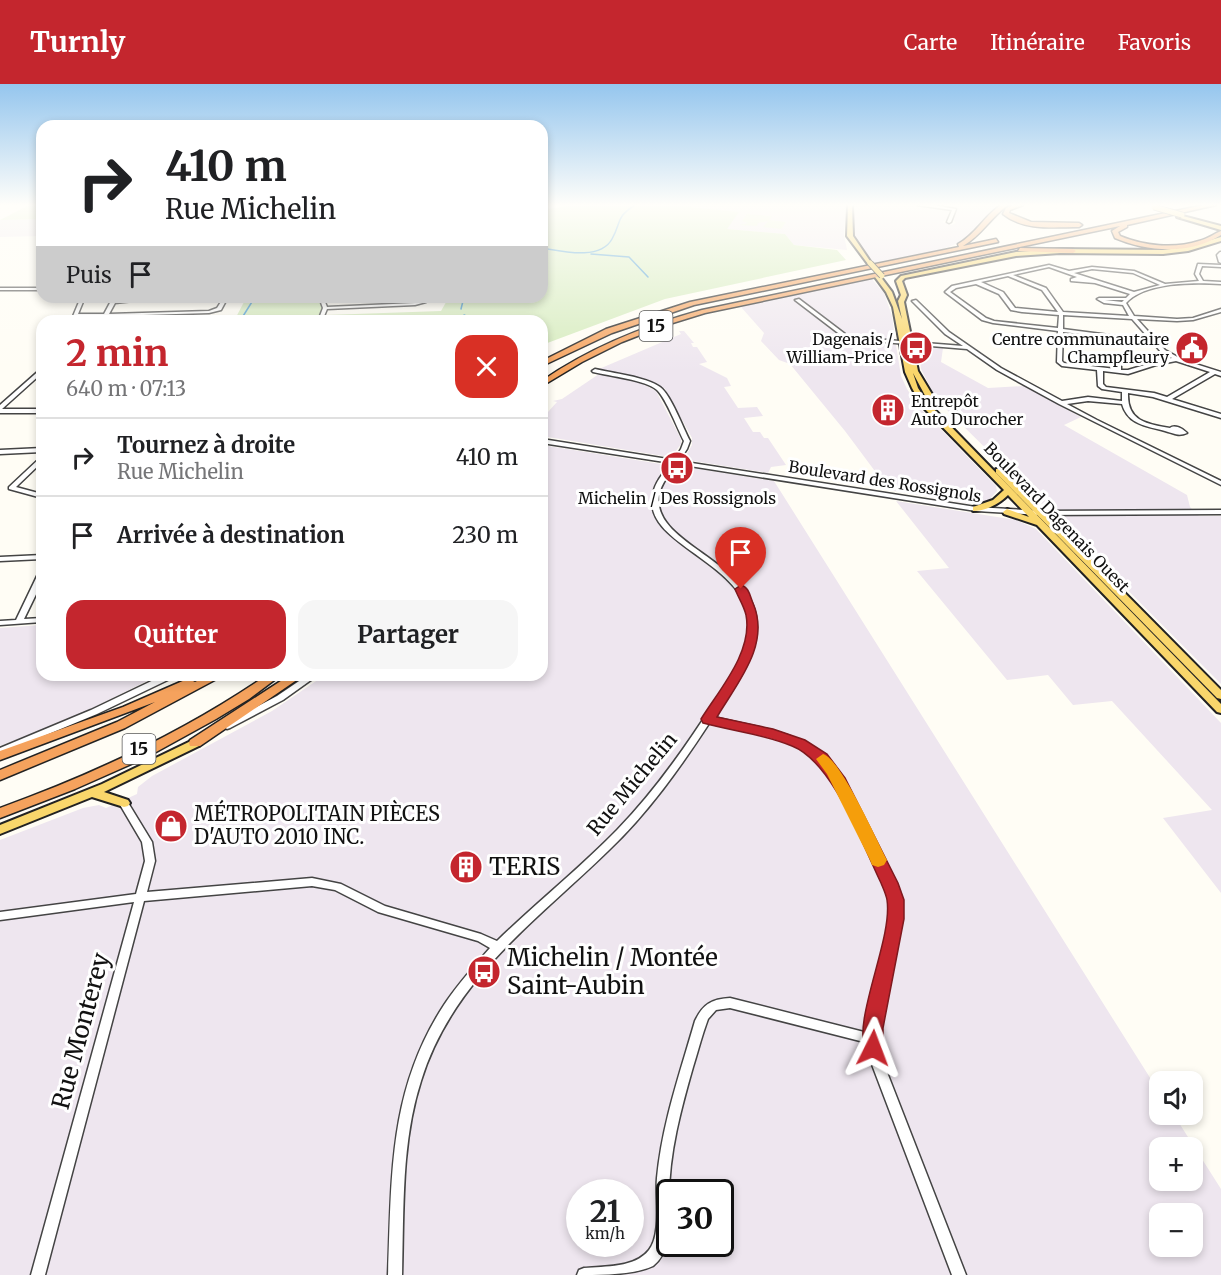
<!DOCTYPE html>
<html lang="fr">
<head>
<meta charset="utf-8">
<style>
  :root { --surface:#fff; --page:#f6f6f6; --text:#202124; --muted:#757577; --line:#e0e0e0; --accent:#c4262e }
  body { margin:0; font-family:Merriweather,serif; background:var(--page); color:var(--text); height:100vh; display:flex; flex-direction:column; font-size:22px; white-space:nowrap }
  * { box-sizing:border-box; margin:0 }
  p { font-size:20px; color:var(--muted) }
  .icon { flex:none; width:33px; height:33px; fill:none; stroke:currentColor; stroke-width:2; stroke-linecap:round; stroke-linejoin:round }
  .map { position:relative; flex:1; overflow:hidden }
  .details { position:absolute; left:36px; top:231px; width:512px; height:366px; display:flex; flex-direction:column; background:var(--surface); border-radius:18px; box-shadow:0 3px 9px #0003 }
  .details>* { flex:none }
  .guide { position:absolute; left:36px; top:36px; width:512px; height:183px; border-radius:18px; box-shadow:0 3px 9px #0003; background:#fff; color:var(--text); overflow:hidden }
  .tools { position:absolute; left:1149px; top:987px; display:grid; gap:12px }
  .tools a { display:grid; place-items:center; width:54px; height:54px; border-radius:12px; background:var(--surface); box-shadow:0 3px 9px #0003; font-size:30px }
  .speed { position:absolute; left:566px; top:1095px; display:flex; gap:12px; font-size:30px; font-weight:700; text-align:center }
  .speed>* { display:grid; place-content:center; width:78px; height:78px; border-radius:50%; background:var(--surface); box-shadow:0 3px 9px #0003; line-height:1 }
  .speed small { font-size:15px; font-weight:400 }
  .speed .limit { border:3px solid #111; border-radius:9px; background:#fff; color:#111 }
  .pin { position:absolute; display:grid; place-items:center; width:51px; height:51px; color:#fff; margin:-62px -26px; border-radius:50% 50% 50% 0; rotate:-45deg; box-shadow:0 0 6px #0007 }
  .pin .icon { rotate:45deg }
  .me { position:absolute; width:66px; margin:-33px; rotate:3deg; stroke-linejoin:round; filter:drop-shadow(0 0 4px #0008) }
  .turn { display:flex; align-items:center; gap:21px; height:126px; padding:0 30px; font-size:27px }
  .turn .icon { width:78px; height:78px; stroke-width:2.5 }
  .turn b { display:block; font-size:42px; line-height:51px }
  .then { display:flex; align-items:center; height:57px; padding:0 30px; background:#0003; gap:12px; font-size:22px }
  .round { display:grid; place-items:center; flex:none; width:63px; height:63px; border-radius:18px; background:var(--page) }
  .head { display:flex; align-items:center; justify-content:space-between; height:102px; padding:0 30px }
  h1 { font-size:36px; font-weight:700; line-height:45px; color:var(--accent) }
  .cta { display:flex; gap:12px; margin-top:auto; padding:12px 30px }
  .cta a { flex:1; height:69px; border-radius:18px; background:var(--accent); color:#fff; font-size:24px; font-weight:700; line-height:69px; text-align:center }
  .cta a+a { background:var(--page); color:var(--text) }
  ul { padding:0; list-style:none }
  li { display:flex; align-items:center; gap:18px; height:78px; padding:0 30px; border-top:2px solid var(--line) }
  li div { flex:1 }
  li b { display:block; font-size:22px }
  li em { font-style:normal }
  header { display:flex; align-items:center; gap:36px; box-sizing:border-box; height:84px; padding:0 30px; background:var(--accent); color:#fff }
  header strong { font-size:28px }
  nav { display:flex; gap:33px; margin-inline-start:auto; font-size:21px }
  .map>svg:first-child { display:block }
  .industrial { fill:#eee6ef; fill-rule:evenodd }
  .green { fill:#d5ebbd }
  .pitch { fill:#e6f2cf }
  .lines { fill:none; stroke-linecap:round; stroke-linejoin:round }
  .stream { stroke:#3f96cf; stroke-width:1.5 }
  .minor-casing { stroke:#444; stroke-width:3 }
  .major-casing { stroke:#222; stroke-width:4 }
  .highway-casing { stroke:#222; stroke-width:3 }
  .minor { fill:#fff; fill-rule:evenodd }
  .major { fill:#f9d66b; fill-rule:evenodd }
  .highway { fill:#f5a25d; fill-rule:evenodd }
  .major-bridge-casing { stroke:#222; stroke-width:7; stroke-linecap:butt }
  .major-bridge { stroke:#f9d66b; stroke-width:5 }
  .route { fill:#c4262e; stroke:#7f191e; stroke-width:1.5 }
  .slow { fill:#f59e0b }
  .labels { text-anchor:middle; stroke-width:6; stroke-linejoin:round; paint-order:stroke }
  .far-poi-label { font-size:16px; fill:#111; stroke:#fff; text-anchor:end }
  .far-street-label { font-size:16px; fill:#111; stroke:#fff }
  .shield { fill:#fff; stroke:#585858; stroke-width:1.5 }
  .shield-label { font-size:18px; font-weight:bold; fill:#111 }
  .street-label { font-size:20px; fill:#111; stroke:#fff }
  .poi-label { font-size:20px; fill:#111; stroke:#fff; text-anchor:start }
  .near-poi-label { font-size:24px; fill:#111; stroke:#fff; text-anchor:start }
  .near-street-label { font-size:24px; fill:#111; stroke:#fff }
</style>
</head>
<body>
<header>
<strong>Turnly</strong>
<nav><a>Carte</a><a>Itinéraire</a><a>Favoris</a></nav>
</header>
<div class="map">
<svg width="1221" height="1191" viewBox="0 0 1221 1191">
  <rect width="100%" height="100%" fill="#fffdf5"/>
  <g class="industrial">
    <polygon points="670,121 846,121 844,151 847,166 794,161 785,150 726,145 738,128"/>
    <polygon points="853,121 912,121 950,125 947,136 942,138 952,141 956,139 953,136 957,125 927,121 1002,121 993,127 974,150 964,157 943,165 874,179 852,150"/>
    <polygon points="42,135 41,152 0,153 0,136"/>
    <polygon points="871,194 884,209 892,232 895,254 889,255 889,259 896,261 901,292 907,305 919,323 996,402 997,407 989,416 970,420 889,406 845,347 790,280 779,276 761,257 764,249 741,223"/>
    <polygon points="679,247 684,247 694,259 691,259 693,263 697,263 707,278 699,280 727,294 731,302 724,303 738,324 757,323 763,332 744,334 753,348 760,348 764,354 768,354 786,381 771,383 768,389 687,376 685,373 692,361 692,354 665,305 647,296 599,285 681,250"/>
    <polygon points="925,262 943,264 941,278 988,304 1024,302 1081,333 1064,341 1187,411 1190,423 1199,432 1221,432 1221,600 1059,437 1064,432 1054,425 1044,422 945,324 933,309 921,285 918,263"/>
    <polygon points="599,290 641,299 656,307 681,355 681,360 673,371 663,372 542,352 542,331 548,328 557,318 553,317 562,315"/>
    <path d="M542,361L661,380L663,383L679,386L687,383L774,397L1159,1008L1160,1030L1174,1031L1221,1105V1191H0V756L83,724L99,721L106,724L137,710L138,703L152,692L272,627L325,591H542ZM1160,1064H1192V1096H1160ZM579,1108H630V1160H579ZM669,1108H720V1160H669ZM1160,1130H1192V1162H1160Z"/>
    <polygon points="896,417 1016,436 1036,445 1221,639 1221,809 1163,734 1212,726 1112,617 1073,621 1048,591 1007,596 917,487 949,484"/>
    <polygon points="42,541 42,591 159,591 74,633 0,662 0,544"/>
  </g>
  <g class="green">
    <polygon points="29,121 42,121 42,135 0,136"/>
    <polygon points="574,121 670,121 739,128 727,145 785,150 794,161 837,166 846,176 665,215 542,261 542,237 432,237 436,233 324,237 326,231 441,227 449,213 542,213 542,126"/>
    <polygon points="322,216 325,224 320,237 234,237 244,218"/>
  </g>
  <polygon class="pitch" points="747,130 772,132 769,136 786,138 781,145 763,143 768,137 758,139 757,142 739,141 748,139 742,137"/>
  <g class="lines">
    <g class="stream">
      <path d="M542,164C561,167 600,177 612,155C622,137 615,134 635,121"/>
      <polyline points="591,170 629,173 648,193"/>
      <polyline points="461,225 464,213"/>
      <polyline points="464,231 477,237"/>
      <polyline points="240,237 255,213"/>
    </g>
    <defs>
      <g id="minor">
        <polygon points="917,121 933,121 956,125 951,138 949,139 947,138 952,126"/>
        <polygon points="1220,168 1221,168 1221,179 1219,178 1217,171"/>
        <path d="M1198,180L1221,181V183L1202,182L1199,190L1203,197L1221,198V200C1194,198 1145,198 1126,219L1134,232L1177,235L1193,234L1221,225V228L1193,236L1177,237L1137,235L1165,266L1183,276L1221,288V292L1215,290L1172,315L1221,330V334L1153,313L1128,309C1127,337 1146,340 1170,344C1175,340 1183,345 1187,349C1178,353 1173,349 1165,347C1147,342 1128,341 1122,320L1088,317L1067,320L1097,336L1221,397V401L1059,320L997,286L967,265L846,255L795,216L799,215L849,253L963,262L945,250L912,217L916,216L949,248L1001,284L1062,317L1088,313L1122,317V308L1102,305L1098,302L1097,286L1062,282L1057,278L1058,247L993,239L982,236L945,208L952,202L1049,181L1069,187L1092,183L1134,187L1165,200L1199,197L1195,190ZM1049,183L1077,193L1071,195V197L1095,199L1130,210L1126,214H1099L1097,215L1104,219L1123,221L1129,232L1063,228L1046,204L1013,191ZM1092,185L1133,189L1160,201L1134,208L1074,189ZM1008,192L1042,206L1058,228L1015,224L1003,208L981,198ZM976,200L999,210L1011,226L1022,228L1059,231L1058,244L994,237L986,234L950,208L956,204ZM1105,216H1124L1122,218ZM1063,231L1132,235L1147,252H1117L1063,245ZM1063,248L1117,254L1150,255L1161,268L1172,274L1155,277L1119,272L1116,274V285L1064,279L1062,277ZM1121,276L1148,280L1128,286H1121ZM1176,277L1210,288L1167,313L1154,309L1106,303L1103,300V287L1128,290L1156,281Z"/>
        <rect x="0" y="204" width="42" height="2"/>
        <polygon points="81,213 85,213 78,230 104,230 111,217 148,213 163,213 161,214 115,219 109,230 209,227 217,224 224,213 228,213 221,226 209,229 77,233 75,237 71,237"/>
        <polygon points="319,213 323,213 327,223 415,219 422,216 424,213 428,213 426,218 415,221 327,225 322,237 318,237 323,224"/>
        <polygon points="42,284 42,289 2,325 42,325 42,329 0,329 0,321"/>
        <path d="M595,285C611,289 647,293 660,303C671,311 683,344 690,357L687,365L679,377L976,423L1041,427L1221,426V430L1041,431L976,427L677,380C670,390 661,399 659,411C650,464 768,478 756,553C752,581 728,610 713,633C758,644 809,647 839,688L896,802L901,816V830C893,880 873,927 883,978L966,1191H952L871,978L868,959L730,924L716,926L708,935C702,951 698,967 693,983C681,1025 669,1069 669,1113C669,1136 673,1166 653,1182C634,1191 600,1191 577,1191L579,1186L584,1184C605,1182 635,1184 649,1166C662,1149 655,1114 657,1094C662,1040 680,989 695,937C703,920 712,915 730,914L868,949L870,924L891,830V816L886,802L830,690C796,650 758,649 710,638C680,684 648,729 608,767C536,837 452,896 421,997C401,1059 404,1126 402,1191H388C392,1093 388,1007 444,921C458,900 474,882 490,864L478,857L378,828L335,806L312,802L144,817L45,1191H31L134,818L0,836V828L136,810L145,777L142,758L119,719L121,717H127L152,758L155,777L147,808L312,794L341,800L385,822L481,850L497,857C536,819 579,785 617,746C654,708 685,664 713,620C727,599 745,576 749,551C759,478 640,464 653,410C655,398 664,388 671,379L542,359V355L674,376L681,365L684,357C677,344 667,316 657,306C646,296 609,292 593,288L592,287Z"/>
        <polygon points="42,364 42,368 0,370 0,366"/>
        <polygon points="42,373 42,378 16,403 42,410 42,414 9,405 9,403 40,374"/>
        <polygon points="42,471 42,475 0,477 0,473"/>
        <polygon points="39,488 42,488 42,498 24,535 42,534 42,538 0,541 0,537 16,536"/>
        <polygon points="164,591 175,591 174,593 97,630 0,670 0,664 91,626"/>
        <polygon points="308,591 318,591 283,616 230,644 227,645 223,642 224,640 277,612"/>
      </g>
      <g id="major">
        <polygon points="848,121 852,121 853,152 872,180 868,180 847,152"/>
        <polygon points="1179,131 1221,142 1221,146 1177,133"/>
        <path d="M1221,153V157L1188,167L1163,170L1060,169L1016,172L905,194L902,197L907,211L904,218L918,287L936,317L935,319H929L913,289L918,304L928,319L1221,620V629L1217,628L1037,441L1004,430L1003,428L1007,425L1029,433L1008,411C999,420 986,427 973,427V423L993,416L1004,406L922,322L912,304L905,288L893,223L886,208L875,193L880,192L892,208L902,235L898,217L901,211L896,197L901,192L1016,168L1060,165L1163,166L1187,163Z"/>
        <polygon points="996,385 1002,385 1221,606 1221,615 1217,614 996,389"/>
        <polygon points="195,655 201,659 199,662 104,708 128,716 130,719 128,722 124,723 92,713 0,750 0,741 102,700"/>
      </g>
      <g id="highway">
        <path d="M1001,121H1008C991,133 981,152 963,162L996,155L998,158L694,221L612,249L542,282V277L606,245L690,218L959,163L958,160C976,150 984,132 1001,121Z"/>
        <path d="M1014,121H1023L1010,126L1009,129L1031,138L1079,139L1082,141L1079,143C1054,143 1024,147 1003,130L1006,124Z"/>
        <path d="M1204,121H1216L1127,141V143L1118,148L1120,152C1144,162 1174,165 1199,157C1207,155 1214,150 1221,147V151C1189,171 1148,168 1115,154L1112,147L1120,142L705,229L663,242L622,258L582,278L542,302V297C591,263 644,242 702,226Z"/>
        <polygon points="1020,164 1073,165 1076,167 1073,169 1018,167"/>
        <polygon points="209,591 224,591 125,644 0,696 0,686 117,638 155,618 0,676 0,667 123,623 185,596 189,595 195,598"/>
        <path d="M267,591H281L249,615L216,635L147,673L75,705L0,734V724C94,690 184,648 267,591Z"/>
        <polygon points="290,591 304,591 200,662 190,662 189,659 190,656"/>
      </g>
    </defs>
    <use href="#minor" class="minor-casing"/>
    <use href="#major" class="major-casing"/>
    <use href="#highway" class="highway-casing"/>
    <use href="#minor" class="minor"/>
    <use href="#major" class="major"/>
    <use href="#highway" class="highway"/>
    <defs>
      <g id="major-bridge">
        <polyline points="1154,123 1182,131"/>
        <polyline points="870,179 882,192"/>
      </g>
    </defs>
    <use href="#major-bridge" class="major-bridge-casing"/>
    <use href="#major-bridge" class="major-bridge"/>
  </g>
  <linearGradient id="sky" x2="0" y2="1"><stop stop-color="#95c6ee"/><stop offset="0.42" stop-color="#fffefa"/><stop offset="1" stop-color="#fffefa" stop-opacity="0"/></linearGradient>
  <rect width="1221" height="288" fill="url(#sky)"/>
  <path class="route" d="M741,501C749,503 750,512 753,519C771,561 737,599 717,633L773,645L805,656L827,670L845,694L898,799L904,816V835L883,944V964L880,970L873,973L866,970C851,937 893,856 887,816C886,810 883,804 881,799C862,760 833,678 792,662C764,650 732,647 703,639L701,635C719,606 753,568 746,531C744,522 738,513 735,505Z"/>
  <path class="slow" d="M823,670C841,675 877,757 887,776L884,781L878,783L872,781L870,776L827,690L816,675Z"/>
  <defs>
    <symbol id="bus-disc" viewBox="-11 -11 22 22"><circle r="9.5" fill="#c4262e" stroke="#fff"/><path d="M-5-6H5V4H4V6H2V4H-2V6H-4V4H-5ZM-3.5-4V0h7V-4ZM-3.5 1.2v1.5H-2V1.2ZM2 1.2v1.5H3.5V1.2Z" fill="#fff"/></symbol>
    <symbol id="civic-disc" viewBox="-11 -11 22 22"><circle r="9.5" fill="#c4262e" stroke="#fff"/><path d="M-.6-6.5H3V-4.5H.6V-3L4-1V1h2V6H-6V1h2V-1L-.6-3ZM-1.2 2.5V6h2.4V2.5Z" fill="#fff"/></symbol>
    <symbol id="building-disc" viewBox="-11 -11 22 22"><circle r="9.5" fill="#c4262e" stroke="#fff"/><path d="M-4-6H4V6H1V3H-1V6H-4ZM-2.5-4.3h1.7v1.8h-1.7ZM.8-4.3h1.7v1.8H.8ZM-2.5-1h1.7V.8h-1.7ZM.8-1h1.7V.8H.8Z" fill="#fff"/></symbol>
    <symbol id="shop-disc" viewBox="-11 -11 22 22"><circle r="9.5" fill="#c4262e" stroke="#fff"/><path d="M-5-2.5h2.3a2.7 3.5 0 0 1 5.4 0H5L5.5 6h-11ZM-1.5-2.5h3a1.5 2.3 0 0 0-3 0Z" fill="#fff"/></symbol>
  </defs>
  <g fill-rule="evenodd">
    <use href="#bus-disc" x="897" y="245" width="38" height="38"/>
    <use href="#civic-disc" x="1173" y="245" width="38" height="38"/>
    <use href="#building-disc" x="869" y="307" width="38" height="38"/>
    <use href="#bus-disc" x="658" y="365" width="38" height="38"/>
    <use href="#shop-disc" x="152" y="723" width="38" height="38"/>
    <use href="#building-disc" x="447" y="764" width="38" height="38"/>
    <use href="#bus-disc" x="465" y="869" width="38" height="38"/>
  </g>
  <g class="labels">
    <g class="far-poi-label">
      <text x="893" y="261">Dagenais /<tspan x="893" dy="18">William-Price</tspan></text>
      <text x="1169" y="261">Centre communautaire<tspan x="1169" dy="18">Champfleury</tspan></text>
      <text x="911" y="323" text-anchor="start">Entrepôt<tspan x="911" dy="18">Auto Durocher</tspan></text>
      <text x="677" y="420" text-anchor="middle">Michelin / Des Rossignols</text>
    </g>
    <g class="far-street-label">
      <text transform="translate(885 397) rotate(9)" y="6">Boulevard des Rossignols</text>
      <text transform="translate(1057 433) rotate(46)" y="6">Boulevard Dagenais Ouest</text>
    </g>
    <g class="shield">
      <rect x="639.5" y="227" width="33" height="30" rx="4.5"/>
      <rect x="122.5" y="650" width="33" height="30" rx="4.5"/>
    </g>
    <g class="shield-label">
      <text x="656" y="248">15</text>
      <text x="139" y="671">15</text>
    </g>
    <g class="street-label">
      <text transform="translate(632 700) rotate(-50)" y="7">Rue Michelin</text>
    </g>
    <g class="poi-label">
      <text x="194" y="737">MÉTROPOLITAIN PIÈCES<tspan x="194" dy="23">D'AUTO 2010 INC.</tspan></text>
    </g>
    <g class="near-poi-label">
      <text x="489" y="791">TERIS</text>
      <text x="507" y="882">Michelin / Montée<tspan x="507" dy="28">Saint-Aubin</tspan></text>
    </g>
    <g class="near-street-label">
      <text transform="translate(81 947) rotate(-75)" y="8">Rue Monterey</text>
    </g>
  </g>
</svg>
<div class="tools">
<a><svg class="icon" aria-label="sound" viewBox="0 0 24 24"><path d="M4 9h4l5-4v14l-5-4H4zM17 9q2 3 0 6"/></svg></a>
<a>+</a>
<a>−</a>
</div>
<div class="speed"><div>21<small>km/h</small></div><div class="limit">30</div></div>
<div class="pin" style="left:741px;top:505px;background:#d93025"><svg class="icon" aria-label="arrive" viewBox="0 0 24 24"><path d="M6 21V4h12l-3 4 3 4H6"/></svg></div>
<svg class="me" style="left:873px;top:964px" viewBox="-20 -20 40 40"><path d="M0-17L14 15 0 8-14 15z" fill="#c4262e" stroke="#fff" stroke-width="4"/></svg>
<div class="guide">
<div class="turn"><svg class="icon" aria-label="right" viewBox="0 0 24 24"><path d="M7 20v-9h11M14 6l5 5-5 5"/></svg><div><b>410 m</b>Rue Michelin</div></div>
<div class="then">Puis<svg class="icon" aria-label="arrive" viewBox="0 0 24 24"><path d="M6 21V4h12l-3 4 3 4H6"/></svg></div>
</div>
<section class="details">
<div class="head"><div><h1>2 min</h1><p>640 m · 07:13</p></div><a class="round" style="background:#d93025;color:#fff"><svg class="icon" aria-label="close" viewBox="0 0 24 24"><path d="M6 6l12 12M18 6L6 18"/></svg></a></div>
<ul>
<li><svg class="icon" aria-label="right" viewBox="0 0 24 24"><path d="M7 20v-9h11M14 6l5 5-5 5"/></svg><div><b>Tournez à droite</b><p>Rue Michelin</p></div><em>410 m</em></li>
<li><svg class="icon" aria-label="arrive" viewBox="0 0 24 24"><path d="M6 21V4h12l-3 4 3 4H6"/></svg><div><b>Arrivée à destination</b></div><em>230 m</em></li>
</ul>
<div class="cta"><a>Quitter</a><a>Partager</a></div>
</section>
</div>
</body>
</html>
